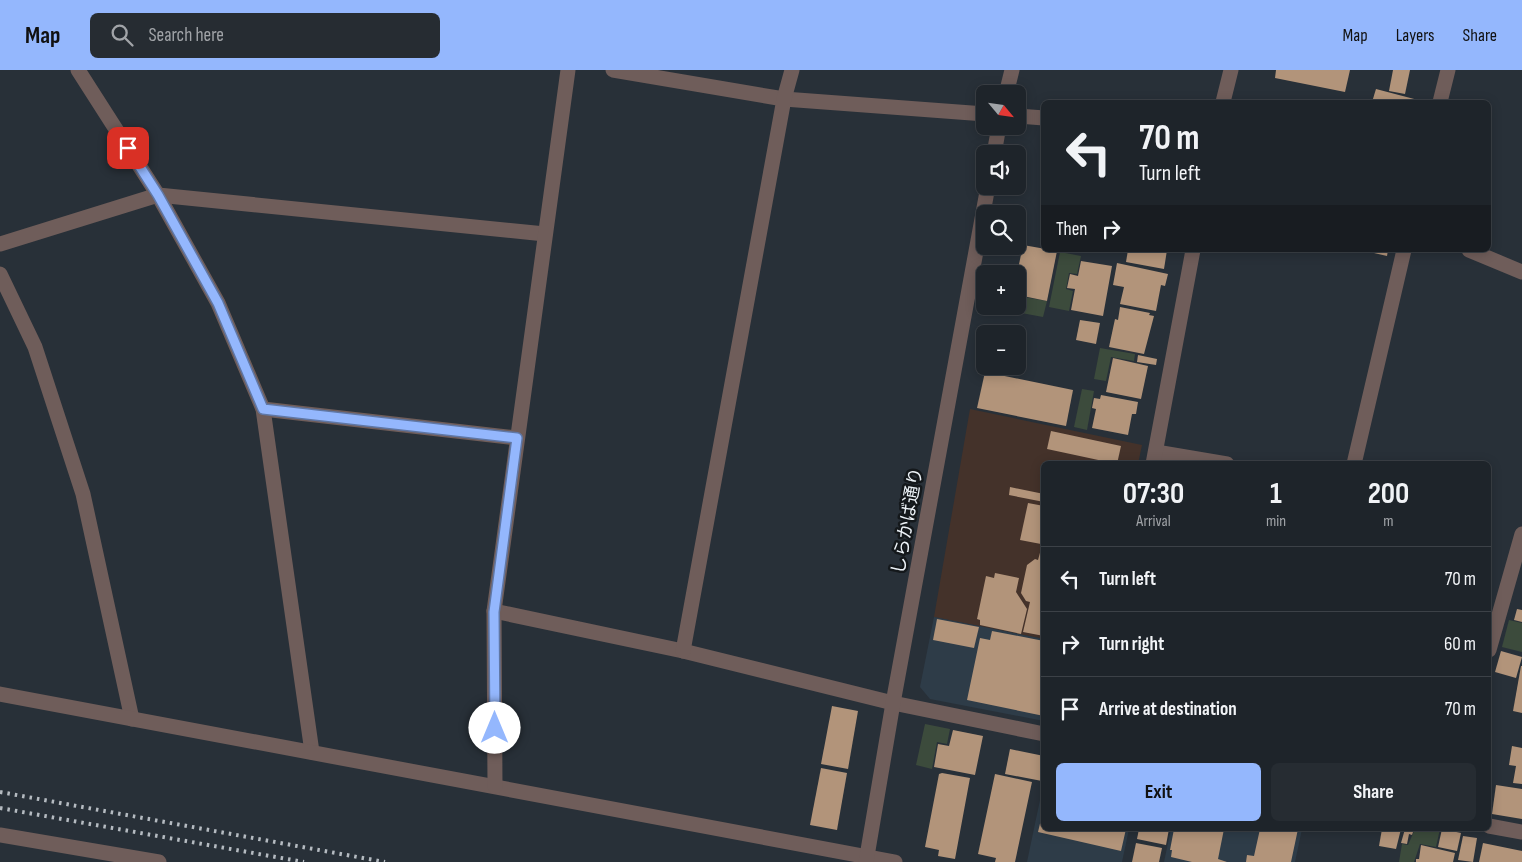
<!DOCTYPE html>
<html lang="en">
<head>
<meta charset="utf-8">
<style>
  :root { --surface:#1e242a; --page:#262c32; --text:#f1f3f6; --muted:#a1a4a8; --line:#3c4147; --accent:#94b7fd }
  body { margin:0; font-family:"Sofia Sans Condensed","Noto Sans JP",sans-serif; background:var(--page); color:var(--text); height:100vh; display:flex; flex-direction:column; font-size:19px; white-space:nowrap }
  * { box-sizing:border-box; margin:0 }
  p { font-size:16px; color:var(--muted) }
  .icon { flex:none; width:28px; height:28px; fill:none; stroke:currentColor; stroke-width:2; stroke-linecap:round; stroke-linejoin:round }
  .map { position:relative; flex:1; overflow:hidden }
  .panel { position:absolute; left:1041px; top:391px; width:450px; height:370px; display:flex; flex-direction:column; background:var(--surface); border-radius:8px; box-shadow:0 2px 12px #0003,0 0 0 1px var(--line) }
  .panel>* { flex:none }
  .guide { position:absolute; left:1041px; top:30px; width:450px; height:152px; border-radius:8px; box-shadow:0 2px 12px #0003,0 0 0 1px var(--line); background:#1e242a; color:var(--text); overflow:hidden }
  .needle { width:32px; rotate:119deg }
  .tools { position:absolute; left:976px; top:15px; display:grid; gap:10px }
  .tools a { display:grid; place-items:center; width:50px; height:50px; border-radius:8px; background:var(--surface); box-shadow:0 2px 12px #0003,0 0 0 1px var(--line); font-size:25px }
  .pin { position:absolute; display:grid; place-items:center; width:42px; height:42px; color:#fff; margin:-21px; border-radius:10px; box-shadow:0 2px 8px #0006 }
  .me { position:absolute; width:55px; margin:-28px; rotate:0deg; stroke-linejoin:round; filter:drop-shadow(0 0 4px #0008) }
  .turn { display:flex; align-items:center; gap:18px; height:105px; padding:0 15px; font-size:22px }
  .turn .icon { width:65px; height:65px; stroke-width:2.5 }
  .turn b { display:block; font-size:35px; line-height:42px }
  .then { display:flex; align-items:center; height:48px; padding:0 15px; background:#0003; gap:10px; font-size:19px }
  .eta { display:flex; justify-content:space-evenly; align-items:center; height:85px; text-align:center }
  .eta b { font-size:30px; font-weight:700; line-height:35px }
  .action { display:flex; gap:10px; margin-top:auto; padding:10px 15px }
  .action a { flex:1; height:58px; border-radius:8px; background:var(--accent); color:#111; font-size:20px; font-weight:700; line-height:58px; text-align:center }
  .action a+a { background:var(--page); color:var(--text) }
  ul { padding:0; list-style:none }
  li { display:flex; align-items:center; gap:15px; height:65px; padding:0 15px; border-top:1px solid var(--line) }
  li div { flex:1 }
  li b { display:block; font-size:19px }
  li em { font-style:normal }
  header { display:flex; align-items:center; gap:30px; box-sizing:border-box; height:70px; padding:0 25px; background:var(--accent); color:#111 }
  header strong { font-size:24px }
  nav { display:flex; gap:28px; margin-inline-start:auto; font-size:18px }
  .search { width:350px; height:45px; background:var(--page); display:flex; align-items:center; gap:12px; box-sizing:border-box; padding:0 18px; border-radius:8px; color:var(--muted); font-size:19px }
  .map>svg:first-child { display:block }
  .commercial { fill:#44322a }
  .built { fill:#2e3c48 }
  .green { fill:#3c4b3c }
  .building { fill:#b2947a }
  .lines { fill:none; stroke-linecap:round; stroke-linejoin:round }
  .minor { stroke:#6f5d5a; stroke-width:15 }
  .rail { stroke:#b5bbc1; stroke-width:4; stroke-dasharray:2.5 5; stroke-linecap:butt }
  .route-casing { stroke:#6077a4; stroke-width:12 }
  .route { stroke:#94b7fd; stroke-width:9 }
  .labels { text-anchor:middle; stroke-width:5; stroke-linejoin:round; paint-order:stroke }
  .street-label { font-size:18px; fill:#edf3f8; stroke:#14181b }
</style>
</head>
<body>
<header>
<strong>Map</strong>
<div class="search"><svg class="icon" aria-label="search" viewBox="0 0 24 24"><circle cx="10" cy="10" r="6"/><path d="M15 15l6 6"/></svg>Search here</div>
<nav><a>Map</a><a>Layers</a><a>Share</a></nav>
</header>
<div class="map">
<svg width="1522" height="792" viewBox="0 0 1522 792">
  <rect width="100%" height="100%" fill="#283038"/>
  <polygon class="commercial" points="970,339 1142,375 1138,394 1044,394 1044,569 934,547"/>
  <g class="built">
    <polygon points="934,547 1044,569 1044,651 930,629 920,617"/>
    <polygon points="1044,711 1044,759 1129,759 1122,792 1027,792"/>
    <polygon points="1171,759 1302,759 1295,792 1164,792"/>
  </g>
  <g class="green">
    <polygon points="1060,182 1081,186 1077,204 1069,203 1066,219 1073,221 1069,241 1049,237"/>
    <polygon points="1018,226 1047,231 1043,247 989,237 1018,236"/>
    <polygon points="1100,278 1135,284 1134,291 1111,287 1106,311 1094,309"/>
    <polygon points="1082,319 1094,321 1087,360 1074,357"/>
    <polygon points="1509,550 1522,553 1522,582 1502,577"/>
    <polygon points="925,654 950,659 947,674 937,672 932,699 916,695"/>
    <polygon points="1415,759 1440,759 1436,777 1420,774 1414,792 1399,792 1402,774 1408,775"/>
  </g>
  <g class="building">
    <polygon points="1276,0 1350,0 1345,22 1275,8"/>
    <polygon points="1393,0 1410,0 1405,24 1389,21"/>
    <polygon points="1376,19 1418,30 1417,32 1372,32"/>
    <polygon points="1023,175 1057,181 1047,231 1018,225 1017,204"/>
    <polygon points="1128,180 1167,180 1164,199 1126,192"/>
    <polygon points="1361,180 1388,180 1387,186"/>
    <polygon points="1081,191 1112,196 1103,246 1071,240 1075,219 1067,218 1070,204 1078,206"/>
    <polygon points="1117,193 1168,204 1165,216 1161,215 1156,241 1120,234 1124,217 1113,215"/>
    <polygon points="1120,237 1150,243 1149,245 1154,246 1144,284 1109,277 1115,249 1118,250"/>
    <polygon points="1080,250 1100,253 1096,274 1076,270"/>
    <polygon points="1138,285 1157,289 1156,295 1137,292"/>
    <polygon points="1113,288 1148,296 1141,329 1106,322"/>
    <polygon points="985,302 1073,320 1066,356 977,338"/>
    <polygon points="1101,325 1138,332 1136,344 1132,344 1128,365 1092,358 1096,339 1092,338 1094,328 1100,329"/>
    <polygon points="1051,361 1121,376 1117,394 1047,379"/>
    <polygon points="1010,417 1044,424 1044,432 1009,425"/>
    <polygon points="1028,433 1044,436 1044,459 1041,474 1020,470"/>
    <polygon points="1044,468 1044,566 1023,562 1030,532 1026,531 1021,523 1027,495 1035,489 1038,490"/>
    <polygon points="995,503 1019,508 1016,522 1027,539 1021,564 980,555 980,550 977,549 986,506 994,508"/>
    <polygon points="1517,539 1522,540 1522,552 1514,550"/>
    <polygon points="937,549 979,557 974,578 933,570"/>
    <polygon points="992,561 1044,571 1044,646 967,630 980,568 990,570"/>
    <polygon points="1501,581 1522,587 1516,608 1495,602"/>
    <polygon points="1521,596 1522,596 1522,643 1513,641"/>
    <polygon points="832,636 858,641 848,699 821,694"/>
    <polygon points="953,660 983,666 975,705 934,697 938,674 949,676"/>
    <polygon points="1512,676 1522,678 1522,714 1513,713 1516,696 1509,695"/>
    <polygon points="1010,679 1044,686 1042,711 1005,704"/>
    <polygon points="821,698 847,703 837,760 810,755"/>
    <polygon points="942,703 970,708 955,789 938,786 939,780 925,777 939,704"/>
    <polygon points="995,704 1032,712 1015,792 995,792 996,788 978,784"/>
    <polygon points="1496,715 1522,719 1522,749 1492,744"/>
    <polygon points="1043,741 1044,759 1126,759 1121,781 1038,762"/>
    <polygon points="1139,759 1169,759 1166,775 1137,769"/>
    <polygon points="1174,759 1224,759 1218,789 1227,792 1192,792 1171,787 1172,780 1170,780"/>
    <polygon points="1260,759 1298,759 1291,792 1246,792 1247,785 1254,786"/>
    <polygon points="1382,759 1401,759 1396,779 1379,776"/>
    <polygon points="1405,759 1414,759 1412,765 1409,764 1407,774 1401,773"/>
    <polygon points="1442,759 1461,763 1457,781 1438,777"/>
    <polygon points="1463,766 1477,768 1473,792 1458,790"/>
    <polygon points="1136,773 1162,778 1159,792 1132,792"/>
    <polygon points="1483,773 1522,781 1522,792 1479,792"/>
    <polygon points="1421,775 1455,783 1453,792 1416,792 1416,789 1419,789"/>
  </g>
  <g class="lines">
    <g class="minor">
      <polyline points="78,0 158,125 218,233 263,339 312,682"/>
      <polyline points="613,0 784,29 985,44"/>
      <polyline points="1006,24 1012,0"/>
      <polyline points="1223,32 1231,0"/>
      <polyline points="1440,32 1448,0"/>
      <polyline points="1018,46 1044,48"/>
      <polyline points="994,84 999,56"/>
      <polyline points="0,174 158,125 545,164"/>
      <polyline points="1469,180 1522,202"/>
      <polyline points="0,204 35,277 83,424 132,649"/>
      <polyline points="263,339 517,368"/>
      <polyline points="1156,382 1227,394"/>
      <polyline points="1153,394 1193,180"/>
      <polyline points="1354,394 1404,180"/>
      <polyline points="494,541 683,581 893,633 1044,664"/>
      <polyline points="1489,580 1522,464"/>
      <polyline points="683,581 784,29 792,0"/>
      <polyline points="0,624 895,792"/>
      <polyline points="495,716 494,541 568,0"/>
      <polyline points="1489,756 1522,762"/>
      <polyline points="0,765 159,792"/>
      <polyline points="866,792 893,633 988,116"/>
    </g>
    <g class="rail">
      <polyline points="0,722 385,792"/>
      <polyline points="0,738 304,792"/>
    </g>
  </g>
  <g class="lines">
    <defs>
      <polyline id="route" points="128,78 158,125 218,233 263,339 517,368 494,542 495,658"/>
    </defs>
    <use href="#route" class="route-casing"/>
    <use href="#route" class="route"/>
  </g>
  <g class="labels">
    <g class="street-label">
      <text transform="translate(907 451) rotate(-80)" y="6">しらかば通り</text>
    </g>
  </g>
</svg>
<div class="tools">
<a><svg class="needle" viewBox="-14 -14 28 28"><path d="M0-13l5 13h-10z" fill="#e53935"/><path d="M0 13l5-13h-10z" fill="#a1a4a8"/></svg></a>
<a><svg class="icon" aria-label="sound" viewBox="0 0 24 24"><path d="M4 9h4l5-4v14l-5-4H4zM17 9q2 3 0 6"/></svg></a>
<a><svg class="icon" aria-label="search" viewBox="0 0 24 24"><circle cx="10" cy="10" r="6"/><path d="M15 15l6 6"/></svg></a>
<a>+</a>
<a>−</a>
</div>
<div class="pin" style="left:128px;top:78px;background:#d93025"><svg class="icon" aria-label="arrive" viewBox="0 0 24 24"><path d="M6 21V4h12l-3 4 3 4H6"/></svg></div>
<svg class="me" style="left:495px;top:658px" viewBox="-20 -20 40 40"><circle r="19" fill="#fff"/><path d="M0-13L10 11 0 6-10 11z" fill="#94b7fd"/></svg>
<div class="guide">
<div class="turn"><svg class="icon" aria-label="left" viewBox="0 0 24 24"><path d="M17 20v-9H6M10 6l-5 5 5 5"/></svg><div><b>70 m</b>Turn left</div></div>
<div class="then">Then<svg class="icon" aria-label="right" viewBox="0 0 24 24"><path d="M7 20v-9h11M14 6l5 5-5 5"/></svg></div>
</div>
<section class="panel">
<div class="eta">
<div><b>07:30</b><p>Arrival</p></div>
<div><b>1</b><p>min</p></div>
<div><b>200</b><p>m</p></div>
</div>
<ul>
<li><svg class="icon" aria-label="left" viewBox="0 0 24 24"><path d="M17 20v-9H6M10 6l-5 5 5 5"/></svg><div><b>Turn left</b></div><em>70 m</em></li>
<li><svg class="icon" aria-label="right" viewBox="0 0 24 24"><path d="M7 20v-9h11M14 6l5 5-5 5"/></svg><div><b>Turn right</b></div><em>60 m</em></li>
<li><svg class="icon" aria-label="arrive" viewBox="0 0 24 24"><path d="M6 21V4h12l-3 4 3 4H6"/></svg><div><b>Arrive at destination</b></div><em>70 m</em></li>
</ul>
<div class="action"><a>Exit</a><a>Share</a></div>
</section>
</div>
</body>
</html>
